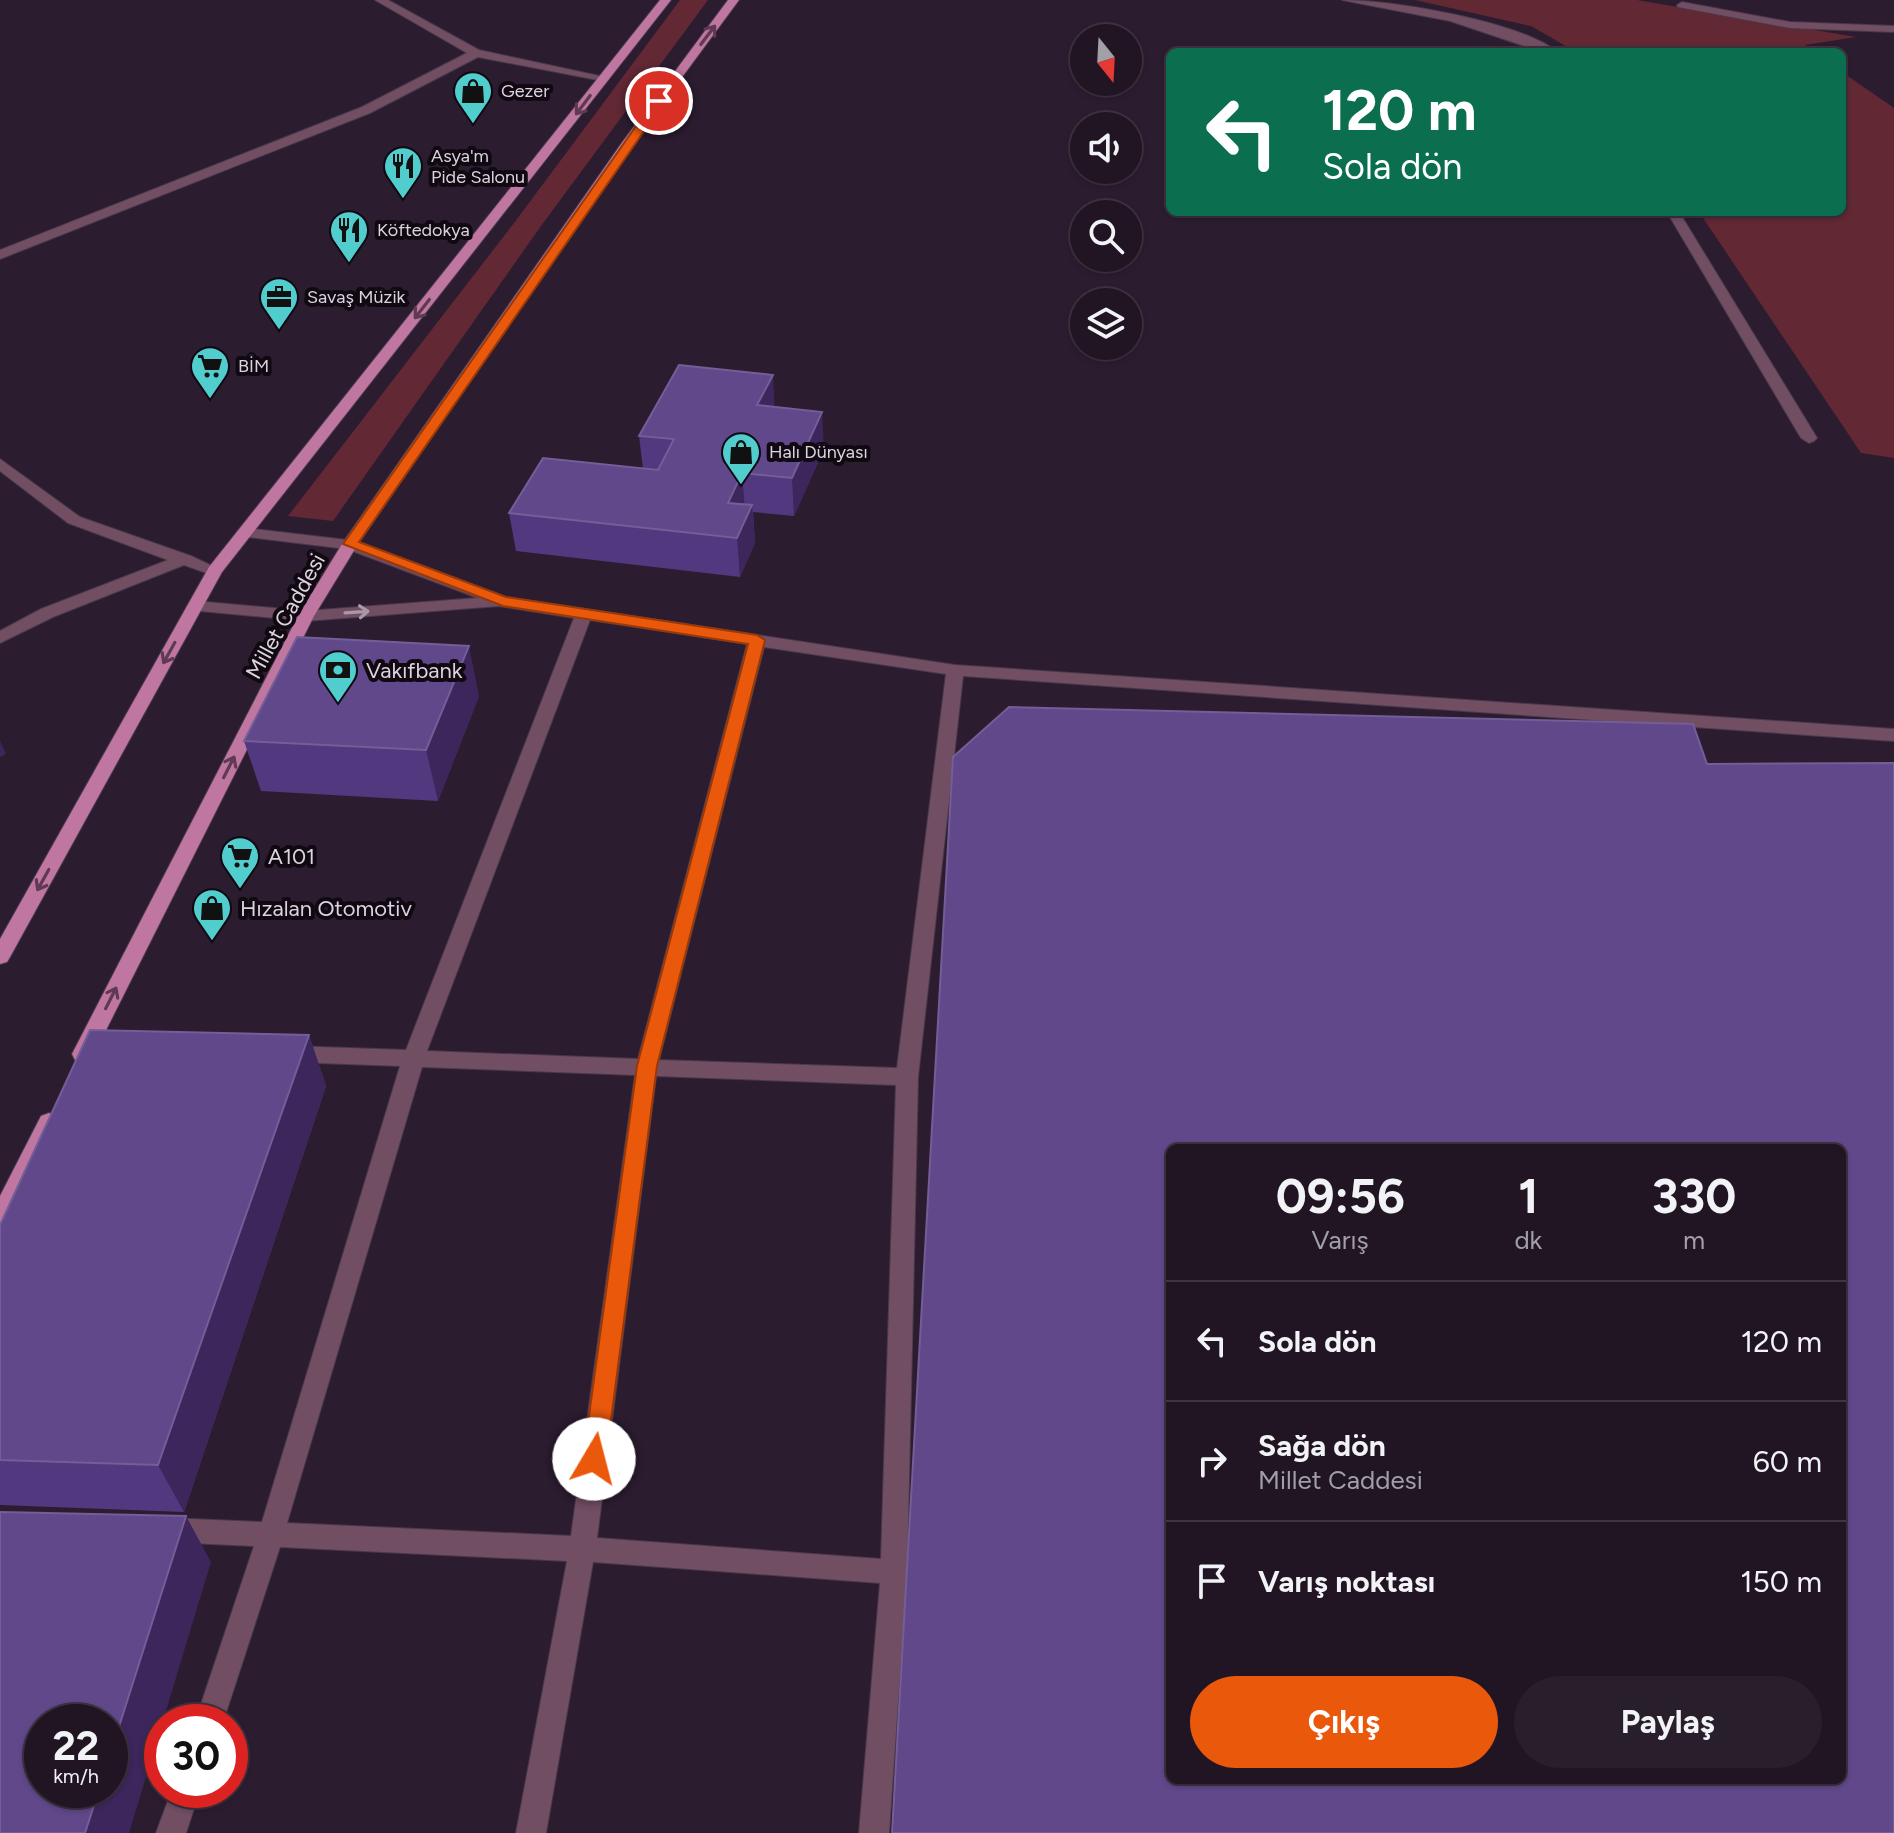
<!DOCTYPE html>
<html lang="tr">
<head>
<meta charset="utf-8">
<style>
  :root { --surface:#211524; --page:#291e2c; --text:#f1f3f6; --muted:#a29fa6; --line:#3e3441; --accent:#ea580c }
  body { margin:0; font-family:Figtree,sans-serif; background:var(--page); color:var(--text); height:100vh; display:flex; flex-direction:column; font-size:30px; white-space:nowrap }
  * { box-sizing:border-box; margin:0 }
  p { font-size:26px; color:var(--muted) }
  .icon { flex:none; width:44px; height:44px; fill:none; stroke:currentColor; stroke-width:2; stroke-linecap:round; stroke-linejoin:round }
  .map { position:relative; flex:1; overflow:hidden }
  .drawer { position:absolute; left:1166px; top:1144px; width:680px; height:640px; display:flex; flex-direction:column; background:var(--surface); border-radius:12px; box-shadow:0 2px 6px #0004,0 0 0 2px var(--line) }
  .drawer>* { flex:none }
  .top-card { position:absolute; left:1166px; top:48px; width:680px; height:168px; border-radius:12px; box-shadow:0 2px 6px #0004,0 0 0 2px var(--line); background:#0b6e4f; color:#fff; overflow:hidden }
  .needle { width:52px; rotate:162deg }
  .fabs { position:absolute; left:1070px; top:24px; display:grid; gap:16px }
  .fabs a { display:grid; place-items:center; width:72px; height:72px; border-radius:50%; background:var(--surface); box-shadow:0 2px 6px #0004,0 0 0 2px var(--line); font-size:40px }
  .speed { position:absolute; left:24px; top:1704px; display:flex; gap:16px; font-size:40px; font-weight:700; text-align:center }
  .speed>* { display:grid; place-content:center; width:104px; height:104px; border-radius:50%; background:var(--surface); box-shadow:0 2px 6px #0004,0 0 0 2px var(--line); line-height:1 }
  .speed small { font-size:20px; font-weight:400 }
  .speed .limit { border:12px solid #d22; background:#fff; color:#111 }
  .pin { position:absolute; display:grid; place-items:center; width:68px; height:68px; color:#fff; margin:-34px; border:4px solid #fff; border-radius:50%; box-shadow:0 2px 8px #0007 }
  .me { position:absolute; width:88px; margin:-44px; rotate:8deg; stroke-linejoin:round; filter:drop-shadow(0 0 6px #0008) }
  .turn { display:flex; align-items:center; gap:28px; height:168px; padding:0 24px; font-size:36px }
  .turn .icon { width:104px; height:104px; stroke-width:2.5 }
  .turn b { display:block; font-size:56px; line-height:68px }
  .eta { display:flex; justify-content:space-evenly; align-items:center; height:136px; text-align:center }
  .eta b { font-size:48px; font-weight:700; line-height:56px }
  .action { display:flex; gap:16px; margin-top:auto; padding:16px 24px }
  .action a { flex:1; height:92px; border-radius:48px; background:var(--accent); color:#fff; font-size:32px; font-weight:700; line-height:92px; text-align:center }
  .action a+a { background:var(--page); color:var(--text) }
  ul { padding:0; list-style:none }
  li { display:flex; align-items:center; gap:24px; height:120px; padding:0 24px; border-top:2px solid var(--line) }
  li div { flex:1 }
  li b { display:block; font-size:30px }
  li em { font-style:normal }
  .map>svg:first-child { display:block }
  .green { fill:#622834 }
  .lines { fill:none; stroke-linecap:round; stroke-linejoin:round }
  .minor-casing { stroke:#48394c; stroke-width:2 }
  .primary-casing { stroke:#48394c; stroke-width:2 }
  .minor { fill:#714e62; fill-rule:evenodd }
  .primary { fill:#bf77a1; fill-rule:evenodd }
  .wall { fill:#51387f }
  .shaded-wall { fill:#3c265b }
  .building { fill:#60488a; stroke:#735e97; stroke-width:2; fill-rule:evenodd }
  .oneway { stroke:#5f3a52 }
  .oneway2 { stroke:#ac97a7 }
  .route { fill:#ea580c; stroke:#983908; stroke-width:2 }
  .labels { text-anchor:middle; stroke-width:8; stroke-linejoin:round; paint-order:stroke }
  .far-poi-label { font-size:18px; fill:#ddd2df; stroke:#100912; text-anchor:start }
  .street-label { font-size:22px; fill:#ddd2df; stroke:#100912 }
  .poi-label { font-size:22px; fill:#ddd2df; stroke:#100912; text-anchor:start }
</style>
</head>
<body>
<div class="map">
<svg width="1894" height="1833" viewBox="0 0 1894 1833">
  <rect width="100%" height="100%" fill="#2c1c30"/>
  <g class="green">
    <polygon points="680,0 708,0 541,226 333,521 288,516 514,223"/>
    <polygon points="1415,0 1637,0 1856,37 1805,45 1814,52 1576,52 1531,26"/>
    <polygon points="1842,72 1894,108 1894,458 1861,453 1699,212 1842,212"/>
  </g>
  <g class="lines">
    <defs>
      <g id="minor">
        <polygon points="375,0 388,0 479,50 609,78 603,81 478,57 370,113 0,259 0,250 362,107 467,53"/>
        <path d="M1342,0C1393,0 1518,21 1558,52H1542L1450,21Z"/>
        <polygon points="1682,2 1790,22 1894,26 1894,32 1790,28 1678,7 1677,5"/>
        <polygon points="1667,212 1679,212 1817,438 1814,441 1809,443 1801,438"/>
        <polygon points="0,459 80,517 191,556 223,571 215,576 184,565 53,617 0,643 0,631 41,609 168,560 68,523 0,471"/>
        <path d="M245,528L356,541L506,597L955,665L1894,729V741L963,676L918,1077L907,1572L889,1833H859L880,1583L593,1562L546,1833H516L567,1561L280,1547L223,1722H195L254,1546L167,1542L158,1539L154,1530L158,1521L167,1518L262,1522L400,1066L291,1062L283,1060L280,1054L283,1048L291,1046L406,1050L574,618L499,606L306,621L189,610L187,606L195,601L306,611L478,598L347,549L239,536V530ZM590,620L747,644L638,1059L427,1051ZM764,647L946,674L897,1068L659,1060ZM422,1067L635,1075L571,1536L287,1523ZM656,1076L896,1085L881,1559L597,1538Z"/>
        <polygon points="172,1790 200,1790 186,1833 156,1833"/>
      </g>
      <g id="primary">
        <polygon points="660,0 671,0 222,572 10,957 7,962 0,964 0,939 209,567"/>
        <polygon points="728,0 739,0 629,149 358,544 314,616 91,1060 75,1060 72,1054 298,616 342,544 621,144"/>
        <polygon points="49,1113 57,1116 60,1122 8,1225 0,1227 0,1196 41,1116"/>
      </g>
    </defs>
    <use href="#minor" class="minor-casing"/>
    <use href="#primary" class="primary-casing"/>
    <use href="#minor" class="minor"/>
    <use href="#primary" class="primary"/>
  </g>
  <g class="wall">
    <polygon points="775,407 824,449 794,516 753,512 755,543 740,577 516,551 509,513 643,469 639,436"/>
    <polygon points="479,696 438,801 261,791 244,741"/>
    <polygon points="309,1035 326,1086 184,1512 0,1505 0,1225"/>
  </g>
  <g class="shaded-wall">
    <polygon points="773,375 775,412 757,405"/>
    <polygon points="822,412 824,449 794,516 792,478"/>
    <polygon points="742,473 745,511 728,503"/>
    <polygon points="752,505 755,543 740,577 737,538"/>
    <polygon points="469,646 479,696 438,801 426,750"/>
    <polygon points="0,741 6,754 0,757"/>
    <polygon points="309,1035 326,1086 184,1512 158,1465"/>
    <polygon points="186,1516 211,1562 129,1833 85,1833 99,1790 110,1790 110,1755"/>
  </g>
  <g class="building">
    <polygon points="679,365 773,375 757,405 822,412 792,478 742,473 728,503 752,505 737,538 509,513 543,458 658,470 674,439 639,436"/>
    <polygon points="297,637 469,646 426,750 244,741"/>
    <path d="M1009,707L1693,724L1707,764L1894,763V1833H892L953,757ZM1170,1148H1842V1780H1170Z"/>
    <polygon points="90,1030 309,1035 158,1465 0,1460 0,1225"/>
    <polygon points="0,1512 186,1516 110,1755 110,1722 42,1722 42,1790 99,1790 85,1833 0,1833"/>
  </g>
  <defs><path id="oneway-shaft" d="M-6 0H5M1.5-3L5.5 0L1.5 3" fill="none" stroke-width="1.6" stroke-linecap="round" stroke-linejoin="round" transform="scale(2)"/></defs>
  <g class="oneway">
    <use href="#oneway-shaft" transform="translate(708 35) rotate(-53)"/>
    <use href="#oneway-shaft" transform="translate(583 105) rotate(127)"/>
    <use href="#oneway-shaft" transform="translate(422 309) rotate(128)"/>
    <use href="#oneway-shaft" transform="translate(169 653) rotate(119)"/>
    <use href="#oneway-shaft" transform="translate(229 767) rotate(-63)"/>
    <use href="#oneway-shaft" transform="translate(43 880) rotate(119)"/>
    <use href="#oneway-shaft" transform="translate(111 998) rotate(-63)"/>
  </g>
  <use class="oneway2" href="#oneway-shaft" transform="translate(357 612) rotate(-4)"/>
  <polygon class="route" points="655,99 665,101 359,542 506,597 757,635 765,640 657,1066 606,1459 603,1466 594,1469 586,1466 583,1459 637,1066 748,644 503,606 343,544"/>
  <defs>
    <symbol id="shop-pin" viewBox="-11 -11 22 30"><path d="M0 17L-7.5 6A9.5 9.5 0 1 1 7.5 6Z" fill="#52cdce" stroke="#100912"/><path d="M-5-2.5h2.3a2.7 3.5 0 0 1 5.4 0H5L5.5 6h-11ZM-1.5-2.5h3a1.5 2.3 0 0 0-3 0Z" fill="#111"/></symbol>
    <symbol id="restaurant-pin" viewBox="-11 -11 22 30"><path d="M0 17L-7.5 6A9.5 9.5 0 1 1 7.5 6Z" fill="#52cdce" stroke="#100912"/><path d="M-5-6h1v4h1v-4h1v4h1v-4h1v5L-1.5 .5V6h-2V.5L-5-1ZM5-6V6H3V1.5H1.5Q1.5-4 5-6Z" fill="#111"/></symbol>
    <symbol id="office-pin" viewBox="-11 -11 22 30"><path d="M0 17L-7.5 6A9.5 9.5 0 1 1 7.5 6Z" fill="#52cdce" stroke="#100912"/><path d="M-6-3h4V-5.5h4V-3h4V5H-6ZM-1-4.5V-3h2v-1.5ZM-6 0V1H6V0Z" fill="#111"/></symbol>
    <symbol id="supermarket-pin" viewBox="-11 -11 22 30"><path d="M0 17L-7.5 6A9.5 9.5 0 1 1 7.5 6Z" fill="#52cdce" stroke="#100912"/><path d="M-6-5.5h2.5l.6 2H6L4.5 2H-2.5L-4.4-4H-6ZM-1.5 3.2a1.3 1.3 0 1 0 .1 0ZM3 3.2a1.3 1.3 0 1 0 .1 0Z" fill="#111"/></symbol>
    <symbol id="bank-pin" viewBox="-11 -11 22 30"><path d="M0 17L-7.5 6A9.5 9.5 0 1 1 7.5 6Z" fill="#52cdce" stroke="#100912"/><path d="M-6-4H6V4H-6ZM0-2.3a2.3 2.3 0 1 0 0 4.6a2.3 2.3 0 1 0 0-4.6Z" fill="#111"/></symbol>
  </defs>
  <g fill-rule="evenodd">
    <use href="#shop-pin" x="451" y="69" width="44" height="60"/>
    <use href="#restaurant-pin" x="381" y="144" width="44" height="60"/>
    <use href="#restaurant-pin" x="327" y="208" width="44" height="60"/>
    <use href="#office-pin" x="257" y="275" width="44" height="60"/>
    <use href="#supermarket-pin" x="188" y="344" width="44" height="60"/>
    <use href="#shop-pin" x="719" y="430" width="44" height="60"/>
    <use href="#bank-pin" x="316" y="648" width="44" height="60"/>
    <use href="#supermarket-pin" x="218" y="834" width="44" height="60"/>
    <use href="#shop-pin" x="190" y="886" width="44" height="60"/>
  </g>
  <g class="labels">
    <g class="far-poi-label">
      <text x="501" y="97">Gezer</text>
      <text x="431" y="162">Asya'm<tspan x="431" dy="21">Pide Salonu</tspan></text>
      <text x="377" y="236">Köftedokya</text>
      <text x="307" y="303">Savaş Müzik</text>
      <text x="238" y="372">BİM</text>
      <text x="769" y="458">Halı Dünyası</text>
    </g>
    <g class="street-label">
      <text transform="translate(285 616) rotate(-61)" y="8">Millet Caddesi</text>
    </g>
    <g class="poi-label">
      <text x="366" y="678">Vakıfbank</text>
      <text x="268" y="864">A101</text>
      <text x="240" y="916">Hızalan Otomotiv</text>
    </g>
  </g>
</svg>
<div class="fabs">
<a><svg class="needle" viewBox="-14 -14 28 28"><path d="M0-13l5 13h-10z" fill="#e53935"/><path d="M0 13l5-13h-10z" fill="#a29fa6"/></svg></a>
<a><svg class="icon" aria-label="sound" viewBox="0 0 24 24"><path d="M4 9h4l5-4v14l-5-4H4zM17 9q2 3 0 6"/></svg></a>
<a><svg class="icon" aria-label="search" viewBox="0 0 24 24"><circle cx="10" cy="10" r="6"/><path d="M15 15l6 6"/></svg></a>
<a><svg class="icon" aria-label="layers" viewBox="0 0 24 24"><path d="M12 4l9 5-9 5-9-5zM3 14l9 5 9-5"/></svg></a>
</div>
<div class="speed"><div>22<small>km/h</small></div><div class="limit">30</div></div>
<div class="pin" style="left:659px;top:101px;background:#d93025"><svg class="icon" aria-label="arrive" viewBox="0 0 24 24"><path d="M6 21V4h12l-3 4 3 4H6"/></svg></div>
<svg class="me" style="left:594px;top:1459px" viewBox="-20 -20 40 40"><circle r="19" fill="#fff"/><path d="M0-13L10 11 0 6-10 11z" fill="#ea580c"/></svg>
<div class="top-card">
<div class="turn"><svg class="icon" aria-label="left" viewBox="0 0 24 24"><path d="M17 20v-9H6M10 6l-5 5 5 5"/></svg><div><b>120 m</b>Sola dön</div></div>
</div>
<section class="drawer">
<div class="eta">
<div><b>09:56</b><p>Varış</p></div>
<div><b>1</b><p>dk</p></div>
<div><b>330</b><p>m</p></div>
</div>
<ul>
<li><svg class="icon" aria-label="left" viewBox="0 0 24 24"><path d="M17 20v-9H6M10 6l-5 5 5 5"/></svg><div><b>Sola dön</b></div><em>120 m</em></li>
<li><svg class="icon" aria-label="right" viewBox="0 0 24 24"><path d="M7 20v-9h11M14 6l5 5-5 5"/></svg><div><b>Sağa dön</b><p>Millet Caddesi</p></div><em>60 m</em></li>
<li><svg class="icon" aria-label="arrive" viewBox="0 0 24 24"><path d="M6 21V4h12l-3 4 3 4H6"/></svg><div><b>Varış noktası</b></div><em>150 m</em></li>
</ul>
<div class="action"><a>Çıkış</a><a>Paylaş</a></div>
</section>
</div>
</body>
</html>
